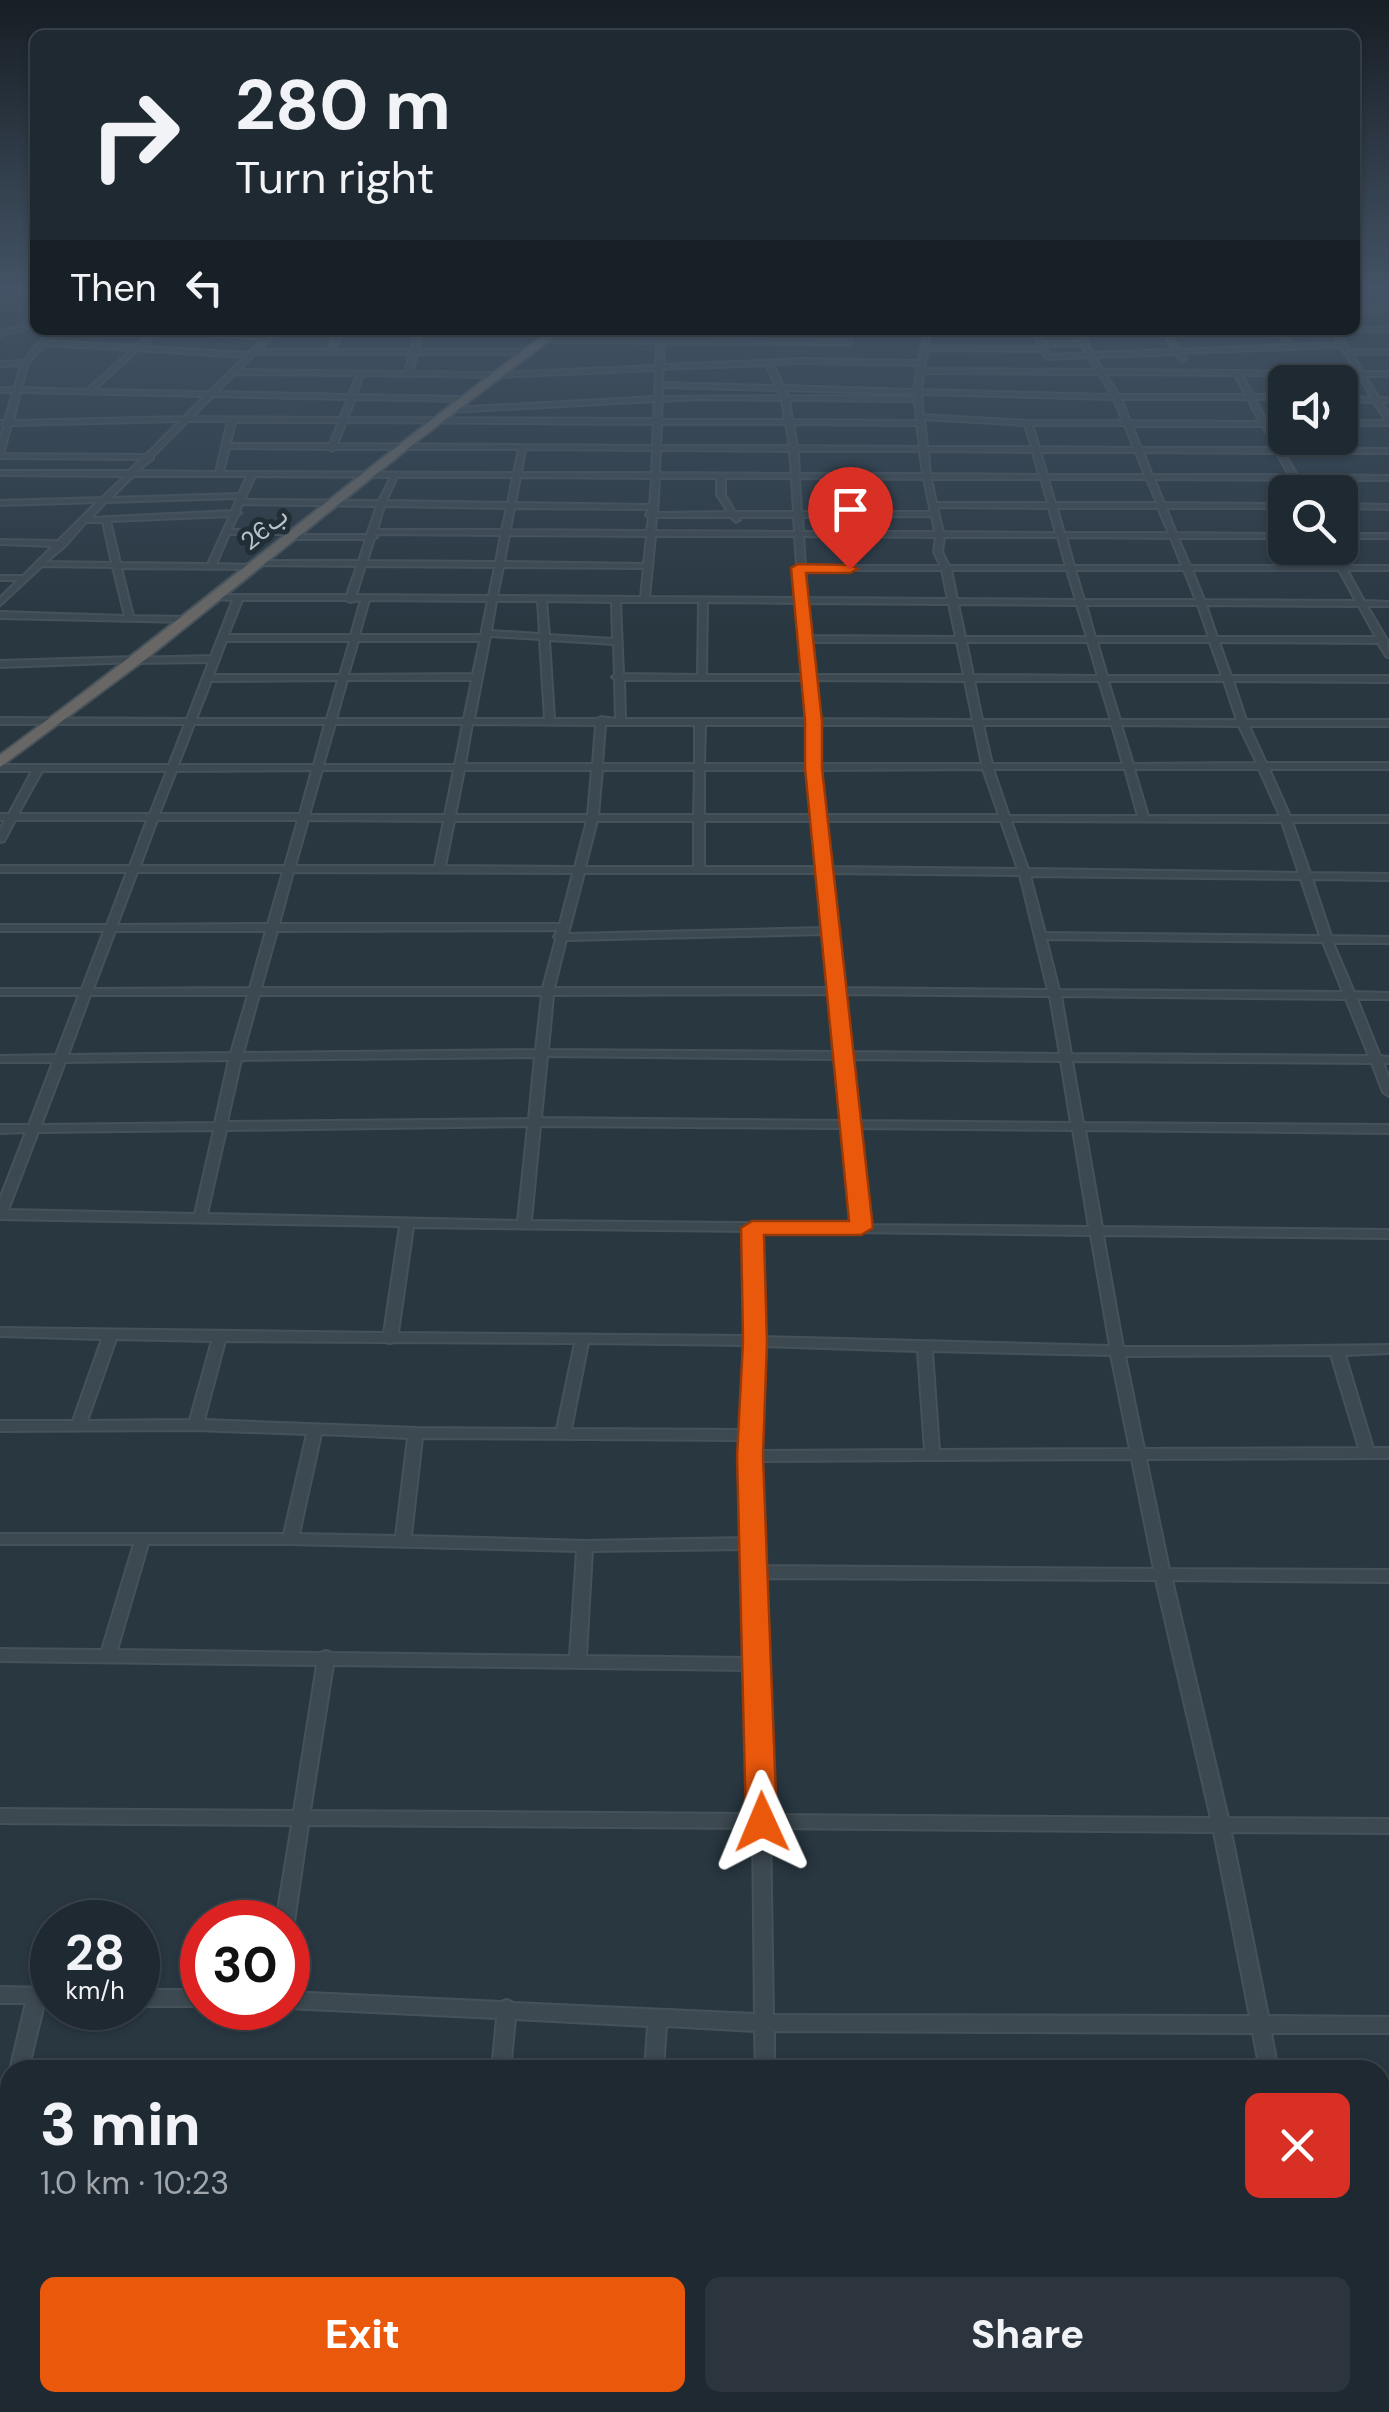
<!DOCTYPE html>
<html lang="en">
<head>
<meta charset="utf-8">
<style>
  :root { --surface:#1f2931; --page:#2c353d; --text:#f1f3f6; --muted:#a1a6ab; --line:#3c454d; --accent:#ea580c }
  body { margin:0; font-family:"DM Sans",Vazirmatn,sans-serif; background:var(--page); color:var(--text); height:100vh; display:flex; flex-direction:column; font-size:38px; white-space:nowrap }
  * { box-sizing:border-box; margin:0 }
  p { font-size:32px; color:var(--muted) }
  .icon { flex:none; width:55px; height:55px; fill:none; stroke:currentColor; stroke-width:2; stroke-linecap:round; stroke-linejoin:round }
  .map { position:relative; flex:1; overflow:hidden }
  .details { position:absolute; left:0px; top:2060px; width:1390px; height:352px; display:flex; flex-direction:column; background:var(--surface); border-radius:30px 30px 0 0; box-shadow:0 2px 8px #0004,0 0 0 2px var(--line) }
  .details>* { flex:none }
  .banner { position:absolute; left:30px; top:30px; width:1330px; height:305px; border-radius:15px; box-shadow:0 2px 8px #0004,0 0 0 2px var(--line); background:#1f2931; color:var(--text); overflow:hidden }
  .tools { position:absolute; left:1268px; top:365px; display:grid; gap:20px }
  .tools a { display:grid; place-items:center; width:90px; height:90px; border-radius:15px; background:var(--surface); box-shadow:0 2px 8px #0004,0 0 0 2px var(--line); font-size:50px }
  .speed { position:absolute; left:30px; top:1900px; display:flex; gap:20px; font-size:50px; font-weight:700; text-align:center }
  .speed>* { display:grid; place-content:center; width:130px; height:130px; border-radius:50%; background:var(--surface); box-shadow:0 2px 8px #0004,0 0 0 2px var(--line); line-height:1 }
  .speed small { font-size:25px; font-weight:400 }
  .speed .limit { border:15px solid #d22; background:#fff; color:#111 }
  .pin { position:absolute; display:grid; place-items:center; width:85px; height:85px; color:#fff; margin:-102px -42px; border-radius:50% 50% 50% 0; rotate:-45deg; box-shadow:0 0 10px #0007 }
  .pin .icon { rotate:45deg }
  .me { position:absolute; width:110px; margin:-55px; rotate:359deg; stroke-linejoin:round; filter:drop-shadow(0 0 8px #0008) }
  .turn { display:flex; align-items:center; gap:35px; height:210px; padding:0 40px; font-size:45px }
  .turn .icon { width:130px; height:130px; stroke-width:2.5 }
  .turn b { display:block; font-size:70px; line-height:85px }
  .then { display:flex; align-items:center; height:95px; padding:0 40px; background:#0003; gap:20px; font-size:38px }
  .round { display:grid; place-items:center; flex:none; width:105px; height:105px; border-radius:15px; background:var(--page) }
  .headline { display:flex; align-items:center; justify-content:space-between; height:170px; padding:0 40px }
  h1 { font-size:60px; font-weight:800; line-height:75px }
  .cta { display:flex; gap:20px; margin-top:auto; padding:20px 40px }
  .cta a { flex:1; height:115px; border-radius:15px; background:var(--accent); color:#fff; font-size:40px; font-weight:800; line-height:115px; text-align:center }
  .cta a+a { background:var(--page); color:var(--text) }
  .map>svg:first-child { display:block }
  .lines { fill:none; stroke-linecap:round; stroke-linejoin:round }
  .minor-casing { stroke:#46525a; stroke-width:4 }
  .tertiary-casing { stroke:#46525a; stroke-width:4 }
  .trunk-casing { stroke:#47535b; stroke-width:4 }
  .minor { fill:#3d4951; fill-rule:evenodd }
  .tertiary { fill:#3d4951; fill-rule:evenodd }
  .trunk { fill:#686765; fill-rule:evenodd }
  .route { fill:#ea580c; stroke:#983908; stroke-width:2.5 }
  .labels { text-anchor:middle; stroke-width:10; stroke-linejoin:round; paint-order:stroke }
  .far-street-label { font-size:25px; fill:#bac3cb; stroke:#212e36 }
</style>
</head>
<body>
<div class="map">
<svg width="1389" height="2412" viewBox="0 0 1389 2412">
  <rect width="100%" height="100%" fill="#293741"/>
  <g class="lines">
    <defs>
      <g id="minor">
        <polygon points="1374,289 1382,289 1389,294 1389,299"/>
        <polygon points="35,322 35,326 0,336 0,332"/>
        <polygon points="1355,327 1389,328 1389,332 1353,330 1355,330"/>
        <path d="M50,330H56L47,341L135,346L153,330H191L267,335L272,330H279L259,350H328L336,330H342L335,350H411L417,330H423L418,350H528L531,352L528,354H417L412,372L498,373L656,366L657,343L544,342L541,340L544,338L657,339L658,330H664V339L850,340L853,342L850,344L664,343L663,365L802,359L919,361L925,330H931L928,346L1039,347L1032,330H1038L1044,342L1080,341L1076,330H1082L1092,353L1174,350L1161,330H1167L1180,350L1286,345L1276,330H1282L1292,345L1339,343L1331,330H1337L1350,350H1389V354H1352L1363,372H1389V376H1365L1379,398H1389V402H1381L1389,414V425H1340V421H1386L1374,402L1340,401V397L1372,398L1359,376L1242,375L1253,395H1285V399H1255L1267,422H1285V426H1270L1282,448L1389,449V453H1284L1297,475L1389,476V480H1299L1306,492H1299L1292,480L1154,479L1164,503L1285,504V508H1166L1176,533L1285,534V538H1178L1190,566H1337L1327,548H1335L1345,566H1389V570H1347L1364,601L1389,602V606H1367L1387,640L1389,657L1386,656L1378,643L1219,642L1231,676H1389V682L1233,681L1246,720H1389V726H1249L1266,763H1389V769H1269L1290,816H1389V822H1292L1310,873L1389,874V880L1312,879L1331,936L1389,937V943H1333L1354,992L1389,993V999H1357L1380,1056L1389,1057V1063H1383L1389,1078V1096L1383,1092L1372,1063L1072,1061L1083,1123L1389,1125V1133L1085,1130L1102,1227L1389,1230V1238L1103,1235L1123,1347H1231L1389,1345V1353L1345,1355L1373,1448H1389V1458L1146,1459L1169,1569L1389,1570V1582L1172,1580L1228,1818L1389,1819V1833L1231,1832L1268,2016L1389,2017V2033H1271L1278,2070H1260L1253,2033L774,2031V2070H756L755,2031L666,2026L663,2070H645L648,2026L515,2019L510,2070H492L497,2018L288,2008V1992L501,2002L507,2000L514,2003L755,2014L753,1828L308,1825L294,1922L291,1927L288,1929V1922H276L292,1825L0,1823V1809L294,1811L317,1665L0,1661V1649L102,1650L134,1544H0V1534H284L307,1434L196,1430L0,1431V1421H73L102,1339L0,1336V1328L384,1333L400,1226L0,1219V1199L26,1132L0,1133V1125H29L53,1062H0V1056L56,1055L79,995H0V989H82L104,931H0V925H107L127,872H0V866H130L147,820H15L4,841L0,842V830L5,820H0V814H9L32,771H0V765H169L185,724H0V718L187,719L209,662L134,663L131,662V658L211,656L233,600L214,599L210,597L211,595H347L357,566L257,565L253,563L257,561H359L366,539H289L285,537L289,535H367L377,506L242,504L239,511L241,513L238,515L231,530H295L299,532L295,534H229L216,564L255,565L256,567L252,569L121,568L133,616L185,617L188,618V622L0,618V612L125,616L113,567L42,566L0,605V598L18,580H0V576H23L53,546L0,544V540L58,541L97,502L0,505V501L102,498L125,476L0,475V471H129L141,459L0,458V440L4,425H0V421H5L13,392H0V388H15L21,365L0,366V362L23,361ZM160,330L163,332L263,339L249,353L142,347ZM44,345H45L131,350L87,390L21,388L28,363ZM1082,345L1086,353L1049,355L1045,346ZM1341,347L1356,372L1103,370L1094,357L1176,354L1183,361L1186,359L1183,353ZM138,350L245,357L209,392L94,390ZM928,350L1041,351L1047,359L1088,357L1096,370L924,369ZM255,354H410L405,372L239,370ZM802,363L918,365L914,390L783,386L773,364ZM766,365L776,386L662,383L663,369ZM656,370L655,397L450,408L447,410L450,412L655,401L654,419L347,418L355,399L465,401L468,399L465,397L356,395L363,375L498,377ZM924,373L1099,374L1112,395L921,390ZM235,374L357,375L349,395L217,392ZM1105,374L1235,375L1246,395H1119ZM662,387L778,390L781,396L662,397ZM785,390L914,394V397L788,396ZM20,392L205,396L184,417L13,421ZM921,394L1114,399L1123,421H1028L923,415ZM213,396L348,399L340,418L192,417ZM696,399L782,400L785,420H661L662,401ZM1121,399H1248L1260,422L1130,421ZM789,400L915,401L917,421L792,420ZM924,419L1025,425L1032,447H927ZM180,421L146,455L3,454L11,425ZM188,421H228L216,472L137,471L153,459V456ZM235,422H339L330,444H230ZM346,422L654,424L653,446L337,444ZM661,424H786L790,446H660ZM793,424L917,425L920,447L797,446ZM1032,425H1125L1134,448L1039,447ZM1132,426H1263L1275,448H1141ZM229,448L329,449L332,451L336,449H519L514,473L223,472ZM525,449L653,450L652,473H521ZM660,450L790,451L792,474L659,473ZM798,451H920L923,474H799ZM928,451L1033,452L1039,475L930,474ZM1040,452H1136L1145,475H1047ZM1143,452L1277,453L1289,475H1152ZM133,476H247L239,494L111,498ZM255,476L391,477L379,501L244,500ZM397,477H513L508,503L386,501ZM520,477L652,478L650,505L515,503ZM659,478H717V495L728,512L657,513ZM725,478H792L794,512H735L725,495ZM799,478L924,479L931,512H801ZM931,479H1041L1048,503H936ZM1048,479H1147L1157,503H1055ZM237,498L232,511L91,518L106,502ZM384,506L507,508L502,530H377ZM937,507L1049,508L1056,533L943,532ZM514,508L649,509L646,515L649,517L647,531L510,530ZM1057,508H1158L1169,533H1064ZM230,516L208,564L120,563L110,521ZM932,516L935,532H803L802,517ZM656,517H730L736,522L740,520L738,517H794L795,532L655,531ZM86,522H103L112,563L46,562L65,546ZM375,534L501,535L496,562L367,561L374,539L377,537ZM509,535L647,536L644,564L504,562ZM655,536H795L797,566L794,568L797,570L799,598L649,597ZM803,536L936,537L934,552L941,566H805ZM944,537H1058L1066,566H949L942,552ZM1066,537L1171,538L1182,566H1074ZM365,566L495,567L489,596L356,595ZM503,567L644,568L641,597L497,596ZM805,570H942L948,599L807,598ZM951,570H1067L1076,600L957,599ZM1075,570H1184L1196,600H1084ZM1192,570H1339L1356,601L1204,600ZM242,600H346L350,602L361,600L351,635H228ZM369,600L488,601L481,635H359ZM496,601H538L540,634L491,631ZM546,601L612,602L613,639L549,635ZM620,602H699L698,675L623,674ZM707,602L799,603L803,675H706ZM807,603L949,604L956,637L809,636ZM958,604L1077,605L1087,637H965ZM1086,605H1198L1209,637H1095ZM1206,605L1359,606L1376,637H1217ZM490,636L540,639L545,719H474ZM549,640L614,644L615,675L612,677L615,679L616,719L601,717L597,719H554ZM226,641H350L340,675H213ZM358,641H480L473,674L348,675ZM810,642H957L964,675H812ZM966,642H1088L1098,676L973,675ZM1097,642H1210L1222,676H1107ZM338,680L327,719H196L211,681ZM347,680H472L464,719H336ZM624,680H803L806,719H625ZM812,680L965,681L973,720L815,719ZM974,681H1099L1111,720H982ZM1108,681H1224L1237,720H1120ZM194,724H325L314,765H178ZM335,724H463L455,765H323ZM472,724L596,725L593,764H465ZM605,725H695V764H602ZM705,725H806L808,764H704ZM815,725H974L982,764H817ZM983,725H1112L1123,764H992ZM1121,725L1239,726L1257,763L1133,764ZM983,769L999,815H823L818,770ZM993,769H1125L1138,816H1009ZM1134,769H1259L1280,816H1148ZM312,770L300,814H159L176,771ZM322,770H454L445,815H309ZM464,770H592L588,815H455ZM602,770H695L694,815H598ZM704,770H808L813,815H704ZM42,771H167L150,814H18ZM157,820H298L285,866H140ZM308,820L444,821L435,866H295ZM454,821H587L575,867L445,866ZM597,821H694V867H585ZM704,821H814L818,867H704ZM823,821H1001L1018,869L828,867ZM1011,821L1282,822L1299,873L1028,869ZM137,872H283L268,924L117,925ZM293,872L573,873L560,924H279ZM584,873H819L824,928L568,934ZM829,873L1020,875L1048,990L841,988ZM1030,876L1301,879L1320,936L1045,933ZM558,930L554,937L556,939L543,988H261L277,931ZM115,931H266L250,988L93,989ZM825,934L830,988H554L566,940ZM1046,939L1323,942L1343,992L1059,990ZM831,994L837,1052L548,1050L553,995ZM842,994L1050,996L1060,1054L848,1052ZM90,995H248L231,1053L68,1055ZM259,995H542L536,1050L243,1053ZM1061,996L1346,999L1369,1056L1071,1054ZM547,1056L838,1059L844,1121L541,1118ZM535,1057L529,1119L227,1122L241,1060ZM849,1059L1061,1061L1071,1123L856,1121ZM229,1060L215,1123L41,1125L65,1062ZM528,1126L518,1221L207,1214L226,1130ZM540,1126L845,1128L854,1224L531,1221ZM857,1128L1073,1130L1089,1227L867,1225ZM214,1130L195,1214L8,1210L38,1132ZM413,1227L746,1231L748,1336L398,1333ZM758,1231L1091,1235L1110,1346L762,1337ZM116,1339L212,1341L190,1420L87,1421ZM225,1341L385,1342L390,1343L395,1342L575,1343L557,1429L416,1428L204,1420ZM588,1343L748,1345L744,1430L571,1429ZM762,1346L918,1351L925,1450L757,1451ZM932,1351L1111,1355L1130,1449L939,1450ZM1331,1355L1359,1448L1144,1449L1125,1356ZM321,1434L408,1438L396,1536L299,1534ZM422,1438L744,1440L746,1538L585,1541L411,1536ZM1132,1459L1154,1569L762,1566L757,1461ZM148,1544H290L577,1551L570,1656L332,1653L326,1651L320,1653L117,1650ZM747,1549L751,1658L586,1656L592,1551ZM763,1578L1156,1580L1211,1818L770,1815L767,1664ZM333,1665L751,1670L753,1814L310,1811ZM770,1828L1214,1832L1250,2016L773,2015Z"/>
        <polygon points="493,330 517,330 554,335 551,337"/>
        <polygon points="1340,504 1389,505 1389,509 1340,508"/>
        <rect x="1340" y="534" width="49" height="4"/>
        <polygon points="0,1987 52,1988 52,2004 44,2004 28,2070 10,2070 26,2003 0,2003"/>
        <rect x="138" y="1990" width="64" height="16"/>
        <polygon points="10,2096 10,2144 7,2152 0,2155 0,2108 3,2099"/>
        <polygon points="0,2202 10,2203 10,2221 0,2220"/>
        <rect x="1380" y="2226" width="9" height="20"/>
        <polygon points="179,2402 200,2402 198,2412 178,2412"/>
        <rect x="756" y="2402" width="20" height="10"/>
        <polygon points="1318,2402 1338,2402 1339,2412 1319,2412"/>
      </g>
      <g id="tertiary">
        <rect x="1355" y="307" width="34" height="4"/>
        <polygon points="134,657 138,658 138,662 0,667 0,661"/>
      </g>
      <path id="trunk" d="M551,330H563L421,438L146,659L0,767V755C187,618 364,467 551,330Z"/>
    </defs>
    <use href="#minor" class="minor-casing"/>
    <use href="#tertiary" class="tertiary-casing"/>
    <use href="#trunk" class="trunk-casing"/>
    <use href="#minor" class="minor"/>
    <use href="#tertiary" class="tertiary"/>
    <use href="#trunk" class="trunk"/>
  </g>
  <linearGradient id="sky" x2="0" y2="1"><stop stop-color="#171e24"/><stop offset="0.46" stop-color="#435365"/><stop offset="1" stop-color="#435365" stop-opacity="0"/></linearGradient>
  <rect width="1389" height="627" fill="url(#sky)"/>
  <polygon class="route" points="798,564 850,565 858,569 850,573 806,573 822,721 822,768 873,1228 861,1235 764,1235 767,1342 763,1456 777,1822 773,1831 762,1834 751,1831 746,1822 737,1456 743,1342 741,1228 752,1221 849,1221 805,768 805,721 791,568"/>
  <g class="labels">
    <g class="far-street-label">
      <text transform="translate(264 528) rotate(-39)" y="9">26ب</text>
    </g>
  </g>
</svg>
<div class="tools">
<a><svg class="icon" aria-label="sound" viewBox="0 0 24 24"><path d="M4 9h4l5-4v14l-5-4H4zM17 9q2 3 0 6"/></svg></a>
<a><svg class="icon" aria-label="search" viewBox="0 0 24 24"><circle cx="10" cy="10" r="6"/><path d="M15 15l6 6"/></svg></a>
</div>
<div class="speed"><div>28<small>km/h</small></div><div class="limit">30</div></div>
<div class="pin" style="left:850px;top:569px;background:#d93025"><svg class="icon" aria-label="arrive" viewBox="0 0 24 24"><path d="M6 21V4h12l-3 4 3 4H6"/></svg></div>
<svg class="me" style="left:762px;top:1822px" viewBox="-20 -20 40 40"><path d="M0-17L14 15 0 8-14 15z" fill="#ea580c" stroke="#fff" stroke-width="4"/></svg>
<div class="banner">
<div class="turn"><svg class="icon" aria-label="right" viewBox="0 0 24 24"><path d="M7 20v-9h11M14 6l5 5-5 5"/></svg><div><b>280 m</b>Turn right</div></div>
<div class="then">Then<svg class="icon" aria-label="left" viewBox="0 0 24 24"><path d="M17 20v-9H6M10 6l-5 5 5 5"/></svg></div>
</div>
<section class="details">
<div class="headline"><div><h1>3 min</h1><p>1.0 km · 10:23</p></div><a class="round" style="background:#d93025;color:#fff"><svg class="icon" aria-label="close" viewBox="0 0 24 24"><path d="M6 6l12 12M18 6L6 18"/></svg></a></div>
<div class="cta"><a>Exit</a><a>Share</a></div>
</section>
</div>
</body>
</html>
